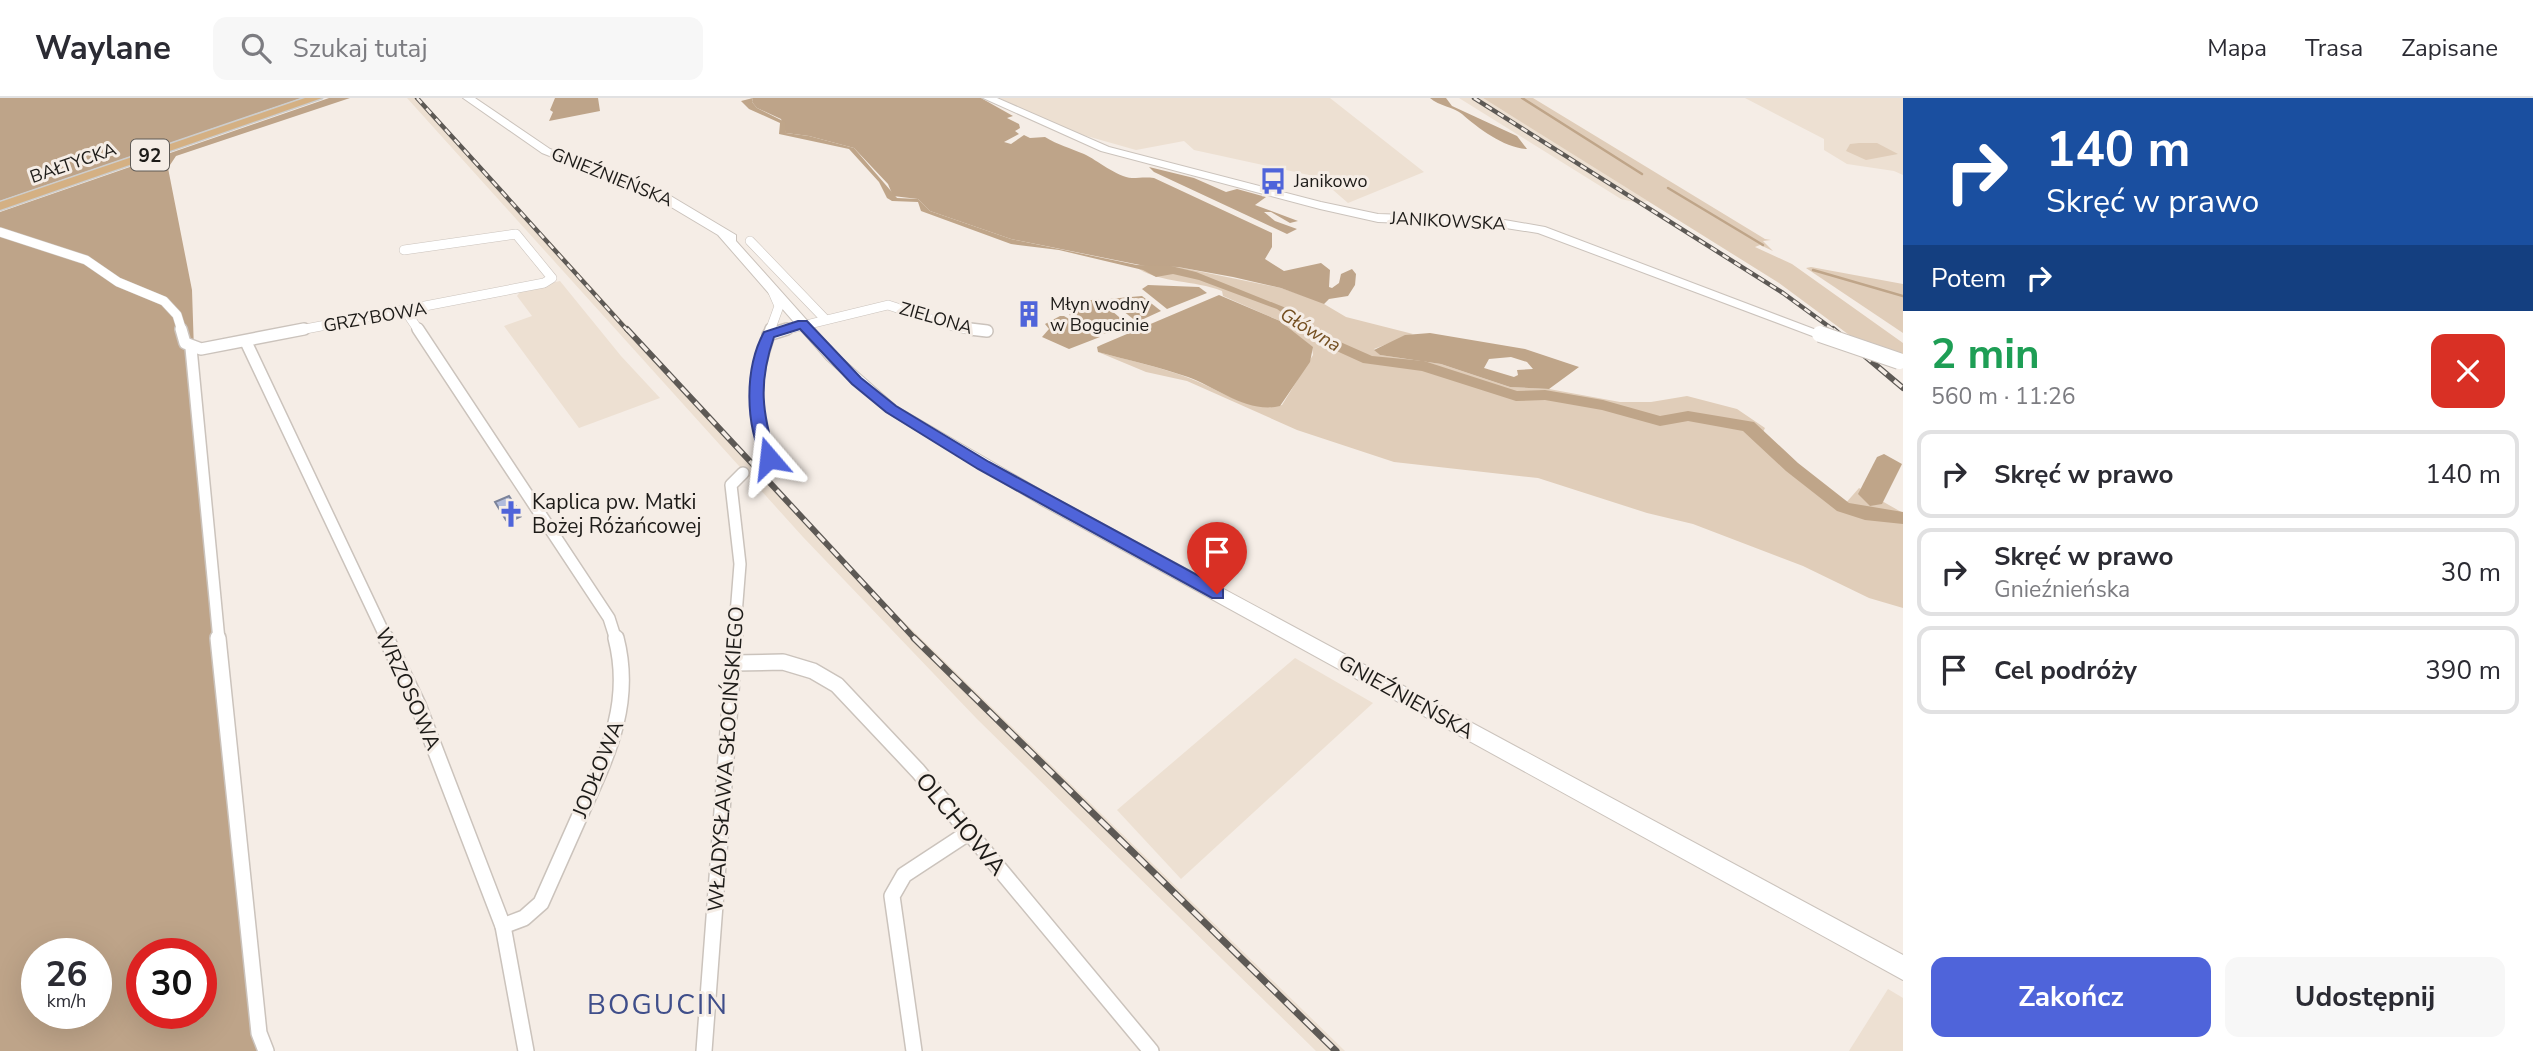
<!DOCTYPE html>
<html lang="pl">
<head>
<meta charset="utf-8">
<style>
  :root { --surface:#fff; --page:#f7f7f7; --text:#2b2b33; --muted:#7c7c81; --line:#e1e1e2; --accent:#4f64da }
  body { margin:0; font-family:"Nunito Sans",sans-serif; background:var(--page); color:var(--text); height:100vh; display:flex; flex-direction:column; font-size:26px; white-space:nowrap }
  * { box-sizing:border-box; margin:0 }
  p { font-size:23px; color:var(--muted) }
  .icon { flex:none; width:38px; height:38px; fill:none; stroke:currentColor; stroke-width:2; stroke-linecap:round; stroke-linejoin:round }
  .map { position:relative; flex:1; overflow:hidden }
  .drawer { display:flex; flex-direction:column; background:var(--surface); width:630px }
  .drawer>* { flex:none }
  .banner { background:#1a4fa0; color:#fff; overflow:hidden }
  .speed { position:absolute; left:21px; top:840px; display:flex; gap:14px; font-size:35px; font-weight:700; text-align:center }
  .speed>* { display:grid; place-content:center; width:91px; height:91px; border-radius:50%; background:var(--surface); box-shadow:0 7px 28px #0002; line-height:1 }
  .speed small { font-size:18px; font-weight:400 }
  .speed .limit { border:10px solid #d22; background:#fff; color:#111 }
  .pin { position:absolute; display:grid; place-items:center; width:60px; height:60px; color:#fff; margin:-72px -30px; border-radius:50% 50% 50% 0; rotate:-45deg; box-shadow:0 0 7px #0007 }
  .pin .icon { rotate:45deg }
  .me { position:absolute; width:77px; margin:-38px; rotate:343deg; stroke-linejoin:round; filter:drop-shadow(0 0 5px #0008) }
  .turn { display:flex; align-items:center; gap:24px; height:147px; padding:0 28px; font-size:32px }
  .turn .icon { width:91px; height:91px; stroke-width:2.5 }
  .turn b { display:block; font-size:49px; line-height:60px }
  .then { display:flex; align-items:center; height:66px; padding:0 28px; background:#0003; gap:14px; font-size:26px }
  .round { display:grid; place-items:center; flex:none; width:74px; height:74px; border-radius:14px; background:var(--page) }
  .headline { display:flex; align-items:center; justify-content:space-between; height:119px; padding:0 28px }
  h1 { font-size:42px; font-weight:700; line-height:52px; color:#1e9e55 }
  .cta { display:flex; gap:14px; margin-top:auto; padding:14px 28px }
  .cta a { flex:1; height:80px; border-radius:14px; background:var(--accent); color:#fff; font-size:28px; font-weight:700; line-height:80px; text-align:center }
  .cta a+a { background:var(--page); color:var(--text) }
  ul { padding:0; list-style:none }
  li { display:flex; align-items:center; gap:21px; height:88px; margin:0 14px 10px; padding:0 14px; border:4px solid var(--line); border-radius:14px }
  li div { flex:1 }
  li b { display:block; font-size:26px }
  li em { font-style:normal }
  header { display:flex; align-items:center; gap:42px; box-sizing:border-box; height:98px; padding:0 35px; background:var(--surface); border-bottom:2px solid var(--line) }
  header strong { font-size:33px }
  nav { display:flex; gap:38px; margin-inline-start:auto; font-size:24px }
  .search { width:490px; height:63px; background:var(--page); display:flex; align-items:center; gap:18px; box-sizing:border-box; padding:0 24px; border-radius:14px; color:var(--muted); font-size:26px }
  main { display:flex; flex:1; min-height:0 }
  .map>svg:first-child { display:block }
  .built { fill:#ede0d2 }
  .green { fill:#e0cdb9 }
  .forest { fill:#bea489; fill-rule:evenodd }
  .water { fill:#bfa589; fill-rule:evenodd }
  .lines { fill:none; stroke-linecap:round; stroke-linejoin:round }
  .stream { stroke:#bfa589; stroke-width:2.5 }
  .river { fill:#bfa589; fill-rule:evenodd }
  .street-far2-casing { stroke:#cbc3bc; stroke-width:10 }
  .street-far1-casing { stroke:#cbc3bc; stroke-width:14 }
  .street-casing { stroke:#cbc3bc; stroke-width:18 }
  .secondary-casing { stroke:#cbc3bc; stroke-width:2 }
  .primary-casing { stroke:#cdcdcc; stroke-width:3 }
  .street-far2 { stroke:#fff; stroke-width:9 }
  .street-far1 { stroke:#fff; stroke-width:11 }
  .street { stroke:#fff; stroke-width:15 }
  .secondary { fill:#fff; fill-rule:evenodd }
  .primary { fill:#d4b083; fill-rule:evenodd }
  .rail-far2-casing { stroke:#5d5955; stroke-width:4.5 }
  .rail-far1-casing { stroke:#5d5955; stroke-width:6 }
  .rail-casing { stroke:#5d5955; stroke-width:7 }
  .rail-far2 { stroke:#f5ede6; stroke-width:2.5; stroke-dasharray:7; stroke-linecap:butt }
  .rail-far1 { stroke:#f5ede6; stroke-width:3.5; stroke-dasharray:10; stroke-linecap:butt }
  .rail { stroke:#f5ede6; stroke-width:4.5; stroke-dasharray:13; stroke-linecap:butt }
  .secondary-bridge-casing { stroke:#cbc3bc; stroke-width:18; stroke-linecap:butt }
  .secondary-bridge { stroke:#fff; stroke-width:16 }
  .shaded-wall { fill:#7b839a }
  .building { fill:#b0bbdc; stroke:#7b839a; stroke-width:2 }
  .route { fill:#4f64da; stroke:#33418e; stroke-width:2 }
  .labels { text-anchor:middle; stroke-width:6; stroke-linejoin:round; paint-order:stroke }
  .far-street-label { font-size:18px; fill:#1d1b18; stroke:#f5ede6 }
  .far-poi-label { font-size:18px; fill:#1d1b18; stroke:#f5ede6; text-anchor:start }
  .shield { fill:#f5ede6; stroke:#5e5a56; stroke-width:2 }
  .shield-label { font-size:19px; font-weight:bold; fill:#1d1b18 }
  .far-water-label { font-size:19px; font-style:italic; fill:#744f21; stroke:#f5ede6 }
  .poi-label { font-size:21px; fill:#1d1b18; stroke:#f5ede6; text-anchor:start }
  .street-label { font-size:21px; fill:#1d1b18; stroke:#f5ede6 }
  .near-street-label { font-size:24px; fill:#1d1b18; stroke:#f5ede6 }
  .near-quarter-label { font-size:28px; letter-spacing:2px; fill:#3f4e8a; stroke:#f5ede6 }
</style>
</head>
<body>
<header>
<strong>Waylane</strong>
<div class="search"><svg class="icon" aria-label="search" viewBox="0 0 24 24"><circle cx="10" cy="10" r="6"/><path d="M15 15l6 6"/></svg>Szukaj tutaj</div>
<nav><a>Mapa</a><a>Trasa</a><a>Zapisane</a></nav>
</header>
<main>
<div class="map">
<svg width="1903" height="953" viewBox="0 0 1903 953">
  <rect width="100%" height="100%" fill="#f5ede6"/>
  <g class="built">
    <polygon points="407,0 419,0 759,372 895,515 1345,953 1316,953 977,621 803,439"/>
    <polygon points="999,0 1330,0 1424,74 1348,105 1318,79 1194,52 1184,43 1136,52 1069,33"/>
    <polygon points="1459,0 1483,0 1648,103 1638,105 1621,101"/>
    <polygon points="1745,0 1903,0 1903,77 1894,73 1847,66 1824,52 1824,41"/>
    <polygon points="560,183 621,258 660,300 579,330 504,228 532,218 517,198 521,192"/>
    <polygon points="1295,560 1373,605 1181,781 1117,712"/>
    <polygon points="1888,891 1903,900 1903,953 1849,953"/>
  </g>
  <g class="green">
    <polygon points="1483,0 1533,0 1765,141 1771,142 1763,143 1773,153 1760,147 1755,149 1792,166 1903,245 1903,262 1860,245 1779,185"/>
    <polygon points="1859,45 1877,45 1898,56 1866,62 1846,53 1850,46"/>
    <path d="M1178,169L1281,190L1319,203L1346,219L1413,236L1374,251L1380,257L1441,266L1510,289L1549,291L1620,304H1651L1687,298L1737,311L1765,330L1762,336L1796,369L1845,406L1859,390L1903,415V510L1869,500L1803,468L1693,426L1647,415L1538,380L1394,364L1297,332L1187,283L1146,274L1098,254C1128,262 1160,269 1189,280C1219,291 1249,315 1282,307L1313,257L1312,249L1280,223L1223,198L1222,193C1194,182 1161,185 1139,171Z"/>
    <polygon points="1811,169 1903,186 1903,235 1806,170"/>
  </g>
  <g class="forest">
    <polygon points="0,0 302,0 0,103"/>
    <path d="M329,0H350L176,58L168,70L192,192L194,253L260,953H0V114ZM37,856H96V915H37ZM142,856H201V915H142Z"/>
    <polygon points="555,0 598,0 600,13 549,23 553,14 550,12"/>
    <path d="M753,0H981L1013,18L1007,20L1019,26L1020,30L1015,33L1019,36L1004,44L1011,46L1024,37L1030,40L1045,39C1058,47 1070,50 1084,56C1097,62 1117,79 1132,80C1140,80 1145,79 1154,80L1272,135V149L1265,161L1284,173L1321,165L1330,172L1329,189L1332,190L1339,185L1341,176L1352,171L1356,176L1355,187L1348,198L1329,201L1324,206L1281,190L1233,179L1178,169L1145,168L1011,141L930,113L918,101L893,98L888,86L854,50L809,38L786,35L781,21L757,10L752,4Z"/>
    <path d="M1430,0H1446L1452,8L1517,38L1527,51C1504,50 1478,30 1462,16C1454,9 1439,8 1430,0Z"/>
    <polygon points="1149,69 1194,80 1226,94 1237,91 1266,99 1255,107 1298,123 1290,125 1271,114 1264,114 1275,123 1297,131 1287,136 1154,74"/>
  </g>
  <g class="water">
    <polygon points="753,0 752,4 757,10 785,24 786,35 809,38 854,50 897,100 918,101 930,113 1011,141 1137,167 1171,168 1196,174 1291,212 1327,241 1321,243 1277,211 1199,182 1173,176 1156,179 1143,172 1059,152 1011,146 921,113 918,104 892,103 887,100 879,84 849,51 779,36 780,25 749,11 741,3"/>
    <polygon points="1148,187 1199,189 1207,195 1167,211 1142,191"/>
    <path d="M1219,197L1280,223L1313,249L1310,264L1280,308C1248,316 1216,289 1188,279C1159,269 1128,262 1098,254L1097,249L1101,247Z"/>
    <polygon points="1142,198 1161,213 1137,224 1108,201"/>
    <polygon points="1098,201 1126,225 1127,227 1105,236 1069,217 1085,203"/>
    <polygon points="1060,218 1064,218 1100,239 1069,251 1042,239 1049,231 1045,226"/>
    <path d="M1430,235L1525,251L1579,269L1549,291L1510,289L1441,266L1380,257L1374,252L1405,237ZM1511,259L1527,264L1533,271L1517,272L1518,277L1514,279L1484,270L1489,261Z"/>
    <polygon points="1884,356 1902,366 1882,406 1870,408 1858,396 1877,359"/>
  </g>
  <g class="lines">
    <g class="stream">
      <polyline points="1522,0 1642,76"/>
      <polyline points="1668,90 1763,147"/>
      <polyline points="1813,172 1903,198"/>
    </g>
    <polygon class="river" points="1302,221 1329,239 1372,258 1424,263 1517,293 1545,292 1603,302 1660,318 1688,313 1754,324 1798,365 1849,405 1903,414 1903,426 1865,422 1837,413 1786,373 1743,333 1688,323 1660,328 1602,312 1545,302 1516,303 1422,273 1363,265 1319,245 1294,226"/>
    <defs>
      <g id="street-far2">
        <polyline points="0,134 86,162 118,184 164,203 177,217 182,233"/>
        <polyline points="750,143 825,221"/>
        <polyline points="405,212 419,233"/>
        <polyline points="295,233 544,185 552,180 516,136 404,152"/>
        <polyline points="770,233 779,208 772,192"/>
        <polyline points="781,233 888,207 959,230 986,233"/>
      </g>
      <g id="street-far1">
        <polyline points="181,231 185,245 201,251 304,231"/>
        <polyline points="418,231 609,520 616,542"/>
        <polyline points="970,231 987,233"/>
        <polyline points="768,237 787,231"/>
        <polyline points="246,244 387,542"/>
        <polyline points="191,250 219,542"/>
        <path d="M758,368L769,360C752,306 752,285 771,231"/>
        <polyline points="734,542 740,466 731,387 743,375"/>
      </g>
      <g id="street">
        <polyline points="218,540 259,935 266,953"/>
        <polyline points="386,540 418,607 503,828 526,953"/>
        <polyline points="734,565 783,564 813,573 837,587 918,673 1151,953"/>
        <path d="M503,828L524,820L541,805C556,772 570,739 585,706C610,651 632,602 616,540"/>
        <polyline points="704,953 735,540"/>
        <polyline points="914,953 892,798 904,777 968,735"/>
      </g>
      <g id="secondary">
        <polygon points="463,0 475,0 550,51 664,94 736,137 736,143 837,256 896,308 1051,398 1903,857 1903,882 1039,406 886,314 827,262 718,137 656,100 542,55"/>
        <polygon points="983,0 997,0 1109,49 1321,104 1378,116 1493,120 1545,129 1827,236 1820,240 1815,239 1538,135 1493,128 1378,124 1320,111 1101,53"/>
      </g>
      <polygon id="primary" points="305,0 322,0 0,112 0,104"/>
    </defs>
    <use href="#street-far2" class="street-far2-casing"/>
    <use href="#street-far1" class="street-far1-casing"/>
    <use href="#street" class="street-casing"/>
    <use href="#secondary" class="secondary-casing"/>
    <use href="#primary" class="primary-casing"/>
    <use href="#street-far2" class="street-far2"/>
    <use href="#street-far1" class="street-far1"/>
    <use href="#street" class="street"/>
    <use href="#secondary" class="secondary"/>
    <use href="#primary" class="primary"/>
    <defs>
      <g id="rail-far2">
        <polyline points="417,0 628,233"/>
        <polyline points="1474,0 1783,195 1835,233"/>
      </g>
      <g id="rail-far1">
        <polyline points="627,231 916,542"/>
        <polyline points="1833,231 1903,290"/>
      </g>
      <polyline id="rail" points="914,540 1336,953"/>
    </defs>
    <use href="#rail-far2" class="rail-far2-casing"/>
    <use href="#rail-far1" class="rail-far1-casing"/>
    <use href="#rail" class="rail-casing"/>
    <use href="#rail-far2" class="rail-far2"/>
    <use href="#rail-far1" class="rail-far1"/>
    <use href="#rail" class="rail"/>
    <defs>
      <polyline id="secondary-bridge" points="1820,236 1899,263"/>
    </defs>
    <use href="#secondary-bridge" class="secondary-bridge-casing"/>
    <use href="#secondary-bridge" class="secondary-bridge"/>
  </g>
  <polygon class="shaded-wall" points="521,416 522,419 507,426 506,422"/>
  <polygon class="building" points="509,398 521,416 506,422 495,404"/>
  <path class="route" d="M798,223H807L861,280L896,308L989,364L1223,491V500H1212L978,371L886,314L852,286L800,231L774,239C758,285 762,315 776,360L769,365L764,364C745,327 744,271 764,234Z"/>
  <defs>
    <symbol id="bus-bare" viewBox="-9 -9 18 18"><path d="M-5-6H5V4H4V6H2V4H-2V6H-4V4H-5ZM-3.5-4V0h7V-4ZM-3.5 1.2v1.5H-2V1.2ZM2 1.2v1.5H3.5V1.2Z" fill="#4f64da" stroke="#f5ede6" stroke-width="2.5" paint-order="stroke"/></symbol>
    <symbol id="building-bare" viewBox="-9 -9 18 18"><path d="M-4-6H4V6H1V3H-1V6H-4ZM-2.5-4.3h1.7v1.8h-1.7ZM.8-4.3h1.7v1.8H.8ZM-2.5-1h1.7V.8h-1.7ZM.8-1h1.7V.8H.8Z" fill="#4f64da" stroke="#f5ede6" stroke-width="2.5" paint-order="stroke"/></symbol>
    <symbol id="church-bare" viewBox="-9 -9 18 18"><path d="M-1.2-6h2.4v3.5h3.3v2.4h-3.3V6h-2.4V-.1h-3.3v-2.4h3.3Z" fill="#4f64da" stroke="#f5ede6" stroke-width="2.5" paint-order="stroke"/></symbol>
  </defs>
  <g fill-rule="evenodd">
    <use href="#bus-bare" x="1254" y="64" width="38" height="38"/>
    <use href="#building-bare" x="1010" y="197" width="38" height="38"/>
    <use href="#church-bare" x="492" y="397" width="38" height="38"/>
  </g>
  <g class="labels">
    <g class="far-street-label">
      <text transform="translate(73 65) rotate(-19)" y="6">BAŁTYCKA</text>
      <text transform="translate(612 79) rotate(22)" y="6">GNIEŹNIEŃSKA</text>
      <text transform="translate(1448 123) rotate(3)" y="6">JANIKOWSKA</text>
      <text transform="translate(375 219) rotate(-10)" y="6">GRZYBOWA</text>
      <text transform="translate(936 220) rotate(16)" y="6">ZIELONA</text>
    </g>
    <g class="far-poi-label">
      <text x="1294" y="89">Janikowo</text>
      <text x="1050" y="212">Młyn wodny<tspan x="1050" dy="21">w Bogucinie</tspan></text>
    </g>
    <rect class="shield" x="131" y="41.5" width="38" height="31" rx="5"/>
    <g class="shield-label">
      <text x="150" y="64">92</text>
    </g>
    <g class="far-water-label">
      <text transform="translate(1311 231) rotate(31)" y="7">Główna</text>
    </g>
    <g class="poi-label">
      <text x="532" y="411">Kaplica pw. Matki<tspan x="532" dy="24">Bożej Różańcowej</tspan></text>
    </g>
    <g class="street-label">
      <text transform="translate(408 591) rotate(66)" y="7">WRZOSOWA</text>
      <text transform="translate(1406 599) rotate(29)" y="7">GNIEŹNIEŃSKA</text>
      <text transform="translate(726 661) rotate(-86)" y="7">WŁADYSŁAWA SŁOCIŃSKIEGO</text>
      <text transform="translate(598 671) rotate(-68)" y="7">JODŁOWA</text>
    </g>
    <g class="near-street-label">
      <text transform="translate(961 726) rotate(50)" y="8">OLCHOWA</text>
    </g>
    <g class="near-quarter-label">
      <text x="658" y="916">BOGUCIN</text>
    </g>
  </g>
</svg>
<div class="speed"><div>26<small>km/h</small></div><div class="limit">30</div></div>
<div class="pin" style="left:1217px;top:496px;background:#d93025"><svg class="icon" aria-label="arrive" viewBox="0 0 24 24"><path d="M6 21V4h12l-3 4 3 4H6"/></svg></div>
<svg class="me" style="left:769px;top:360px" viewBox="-20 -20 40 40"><path d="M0-17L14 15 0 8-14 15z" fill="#4f64da" stroke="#fff" stroke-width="4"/></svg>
</div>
<section class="drawer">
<div class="banner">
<div class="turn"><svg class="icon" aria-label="right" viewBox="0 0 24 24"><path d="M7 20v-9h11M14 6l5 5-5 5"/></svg><div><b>140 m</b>Skręć w prawo</div></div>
<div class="then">Potem<svg class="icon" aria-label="right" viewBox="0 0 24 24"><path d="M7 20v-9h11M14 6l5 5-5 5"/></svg></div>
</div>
<div class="headline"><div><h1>2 min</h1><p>560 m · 11:26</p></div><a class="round" style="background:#d93025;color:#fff"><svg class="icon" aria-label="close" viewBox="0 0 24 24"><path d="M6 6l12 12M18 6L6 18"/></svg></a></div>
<ul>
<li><svg class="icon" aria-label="right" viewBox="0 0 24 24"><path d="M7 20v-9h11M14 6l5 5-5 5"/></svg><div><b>Skręć w prawo</b></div><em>140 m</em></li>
<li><svg class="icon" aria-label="right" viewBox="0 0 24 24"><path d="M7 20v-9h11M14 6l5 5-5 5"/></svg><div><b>Skręć w prawo</b><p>Gnieźnieńska</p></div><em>30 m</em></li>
<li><svg class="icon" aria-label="arrive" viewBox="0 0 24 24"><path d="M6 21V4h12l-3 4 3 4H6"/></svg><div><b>Cel podróży</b></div><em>390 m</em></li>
</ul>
<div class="cta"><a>Zakończ</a><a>Udostępnij</a></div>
</section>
</main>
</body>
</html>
